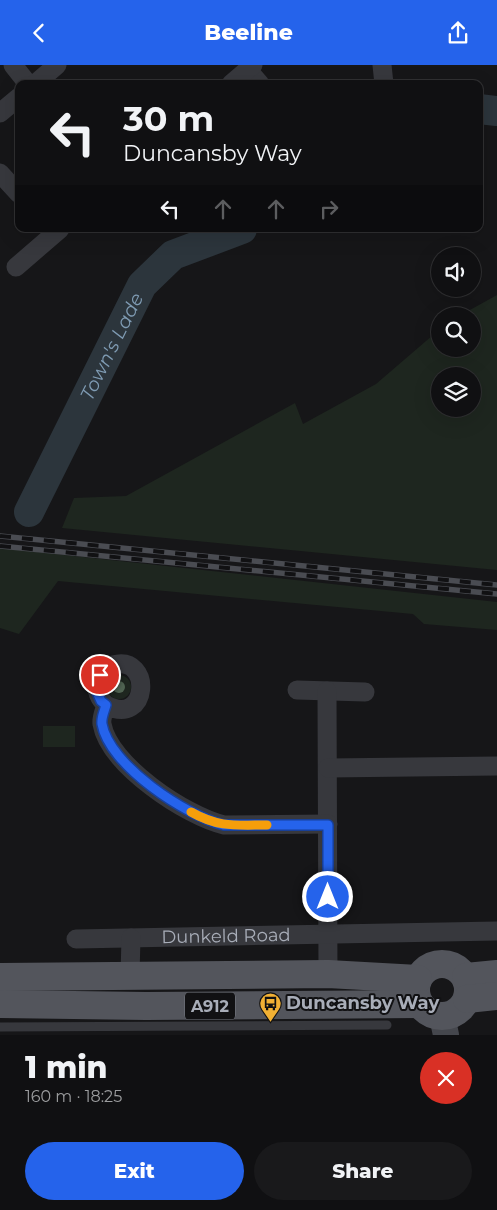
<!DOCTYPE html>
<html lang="en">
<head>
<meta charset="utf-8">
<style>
  :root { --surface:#101012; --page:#19191b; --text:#f1f3f6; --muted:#9c9d9f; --line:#303032; --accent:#2563eb }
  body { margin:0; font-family:Montserrat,sans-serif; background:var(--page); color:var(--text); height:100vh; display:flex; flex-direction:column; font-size:19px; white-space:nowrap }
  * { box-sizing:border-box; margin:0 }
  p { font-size:16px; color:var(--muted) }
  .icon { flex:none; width:28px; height:28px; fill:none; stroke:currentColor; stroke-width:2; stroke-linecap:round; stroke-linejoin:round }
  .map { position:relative; height:970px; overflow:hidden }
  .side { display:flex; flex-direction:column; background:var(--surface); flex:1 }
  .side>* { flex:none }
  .top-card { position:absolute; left:15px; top:15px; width:468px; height:152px; border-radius:10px; box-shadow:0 5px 20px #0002,0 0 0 1px var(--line); background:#101012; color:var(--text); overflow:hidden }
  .tools { position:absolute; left:431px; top:182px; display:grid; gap:10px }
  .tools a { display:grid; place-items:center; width:50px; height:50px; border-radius:50%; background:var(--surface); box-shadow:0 5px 20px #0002,0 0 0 1px var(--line); font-size:25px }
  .pin { position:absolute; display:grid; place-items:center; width:42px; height:42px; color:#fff; margin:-21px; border:2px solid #fff; border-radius:50%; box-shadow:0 1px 5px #0007 }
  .me { position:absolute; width:55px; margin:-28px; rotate:0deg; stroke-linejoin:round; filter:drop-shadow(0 0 4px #0008) }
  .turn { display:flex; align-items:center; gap:18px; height:105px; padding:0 25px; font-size:22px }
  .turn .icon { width:65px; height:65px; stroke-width:2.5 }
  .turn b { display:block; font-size:35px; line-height:42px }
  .lanes { display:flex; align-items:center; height:48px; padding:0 25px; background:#0003; justify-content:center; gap:25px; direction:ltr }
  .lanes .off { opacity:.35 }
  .round { display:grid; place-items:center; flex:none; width:52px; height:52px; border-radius:26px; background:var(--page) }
  .head { display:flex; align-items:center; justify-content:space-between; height:85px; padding:0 25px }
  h1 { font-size:30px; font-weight:800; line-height:38px }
  .primary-button { display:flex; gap:10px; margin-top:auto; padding:10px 25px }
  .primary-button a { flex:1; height:58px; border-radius:30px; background:var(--accent); color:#fff; font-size:20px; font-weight:800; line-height:58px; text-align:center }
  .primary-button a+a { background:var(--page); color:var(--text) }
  header { display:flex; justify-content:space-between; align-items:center; height:65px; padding:0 25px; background:var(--accent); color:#fff; font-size:22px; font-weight:800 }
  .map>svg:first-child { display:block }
  .green { fill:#1e261f; fill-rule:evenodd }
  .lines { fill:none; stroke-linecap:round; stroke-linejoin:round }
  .river { stroke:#2c353c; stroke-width:30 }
  .lane { stroke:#37383d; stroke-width:9 }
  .street { stroke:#37383d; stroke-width:19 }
  .secondary { stroke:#45474d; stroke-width:26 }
  .primary { stroke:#53555c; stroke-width:28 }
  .rail-casing { stroke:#4a4c52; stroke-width:5.5 }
  .rail { stroke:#111113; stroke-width:4; stroke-dasharray:11; stroke-linecap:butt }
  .tree { fill:#506452 }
  .route-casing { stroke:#184099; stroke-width:12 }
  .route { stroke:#2563eb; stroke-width:9 }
  .slow { stroke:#f59e0b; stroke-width:9 }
  .labels { text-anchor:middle; stroke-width:4; stroke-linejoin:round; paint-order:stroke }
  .shield { fill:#111113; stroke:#7b7e86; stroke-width:1 }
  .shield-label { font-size:16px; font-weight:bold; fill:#a8adb8 }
  .street-label { font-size:18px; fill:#a8adb8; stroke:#111113 }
  .poi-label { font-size:18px; font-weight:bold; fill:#a8adb8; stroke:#111113; text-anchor:start }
  .water-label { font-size:19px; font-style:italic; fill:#7f9bb3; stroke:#111113 }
</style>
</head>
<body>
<header><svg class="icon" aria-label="back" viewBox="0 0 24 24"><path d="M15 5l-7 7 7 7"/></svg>Beeline<svg class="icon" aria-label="share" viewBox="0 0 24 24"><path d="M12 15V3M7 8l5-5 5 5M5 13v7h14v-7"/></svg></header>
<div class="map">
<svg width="497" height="970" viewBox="0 0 497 970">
  <rect width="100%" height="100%" fill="#161618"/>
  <g class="green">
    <path d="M497,230V505L62,463L74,433L126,431L295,338L303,359L376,319L440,264V284H472V251H459ZM440,311H472V344H440Z"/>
    <polygon points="0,483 497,537 497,565 424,559 413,549 58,516 19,569 0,563"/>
    <circle cx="119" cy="622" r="12"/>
    <rect x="43" y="661" width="32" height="21"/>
  </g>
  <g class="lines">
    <g class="river">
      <polyline points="479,44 497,46"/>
      <path id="s1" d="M29,447L142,220L173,190L242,164"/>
    </g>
    <polyline class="lane" points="0,962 387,960"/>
    <g class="street">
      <polyline points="13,0 28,19"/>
      <polyline points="382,0 384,19"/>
      <polyline points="248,5 260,19"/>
      <polyline points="35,19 57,0"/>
      <polyline points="231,19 253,0"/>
      <polyline points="0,48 19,32"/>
      <polyline points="0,108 19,129"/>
      <polyline points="16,202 60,164"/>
      <polyline points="297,625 365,627"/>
      <polyline points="327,626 328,909"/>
      <path d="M106,640C149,663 153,589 113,600C93,606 92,627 106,640C104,647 101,653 102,659C109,700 186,751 224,760L328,759"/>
      <polyline points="328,703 497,701"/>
      <path id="s2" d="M76,874L497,866"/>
      <polyline points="130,910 131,873"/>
    </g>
    <polyline class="secondary" points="442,951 446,970"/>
    <g class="primary">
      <circle cx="442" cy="925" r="26"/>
      <polyline points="0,912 328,909 418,914"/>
      <polyline points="466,912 497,909"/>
      <polyline points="467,934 497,931"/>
      <polyline points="0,939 146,941 420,939"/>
    </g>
    <defs>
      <g id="rail">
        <polyline points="0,471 497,520"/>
        <polyline points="0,481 497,529"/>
      </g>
    </defs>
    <use href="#rail" class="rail-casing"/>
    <use href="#rail" class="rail"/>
  </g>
  <circle class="tree" cx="119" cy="622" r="6"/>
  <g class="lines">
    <defs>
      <path id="route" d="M100,610L96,625L101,636L106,640C104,647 101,653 102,659C109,700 186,751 224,760H328V832"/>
    </defs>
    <use href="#route" class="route-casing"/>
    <use href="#route" class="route"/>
    <path class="slow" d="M191,747C219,763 237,760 267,760"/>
  </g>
  <defs>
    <symbol id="bus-pin" viewBox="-11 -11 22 30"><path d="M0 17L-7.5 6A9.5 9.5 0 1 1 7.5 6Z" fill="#f2b134" stroke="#111113"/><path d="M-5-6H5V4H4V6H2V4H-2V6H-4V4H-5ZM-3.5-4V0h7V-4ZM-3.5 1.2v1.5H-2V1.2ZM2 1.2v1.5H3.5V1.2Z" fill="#111"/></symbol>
  </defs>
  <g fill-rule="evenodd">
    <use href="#bus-pin" x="258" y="926" width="25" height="34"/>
  </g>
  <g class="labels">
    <rect class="shield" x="185" y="927.5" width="50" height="27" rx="4"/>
    <g class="shield-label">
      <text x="210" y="947">A912</text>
    </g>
    <g class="street-label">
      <text dy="6" stroke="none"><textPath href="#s2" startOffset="150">Dunkeld Road</textPath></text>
    </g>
    <g class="poi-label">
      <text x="286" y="944">Duncansby Way</text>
    </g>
    <g class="water-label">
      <text dy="7" stroke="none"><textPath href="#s1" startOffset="185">Town's Lade</textPath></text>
    </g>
  </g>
</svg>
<div class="tools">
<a><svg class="icon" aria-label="sound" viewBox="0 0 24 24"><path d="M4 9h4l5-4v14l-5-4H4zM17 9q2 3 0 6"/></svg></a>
<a><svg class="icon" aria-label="search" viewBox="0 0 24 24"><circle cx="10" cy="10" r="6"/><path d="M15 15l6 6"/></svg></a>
<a><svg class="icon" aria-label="layers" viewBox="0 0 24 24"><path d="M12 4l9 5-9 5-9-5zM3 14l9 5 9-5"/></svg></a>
</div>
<div class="pin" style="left:100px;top:610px;background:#d93025"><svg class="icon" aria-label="arrive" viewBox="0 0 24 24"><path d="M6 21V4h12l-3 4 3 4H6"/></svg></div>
<svg class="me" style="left:328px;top:832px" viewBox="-20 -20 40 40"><circle r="17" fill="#2563eb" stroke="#fff" stroke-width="3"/><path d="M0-11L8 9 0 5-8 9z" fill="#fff"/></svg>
<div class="top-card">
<div class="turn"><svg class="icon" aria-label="left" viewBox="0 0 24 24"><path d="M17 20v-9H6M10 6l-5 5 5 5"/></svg><div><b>30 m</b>Duncansby Way</div></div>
<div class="lanes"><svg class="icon" aria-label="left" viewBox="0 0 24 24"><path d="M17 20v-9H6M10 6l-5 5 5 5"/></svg><svg class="icon off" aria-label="ahead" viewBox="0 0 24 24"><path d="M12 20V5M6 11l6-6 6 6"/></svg><svg class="icon off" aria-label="ahead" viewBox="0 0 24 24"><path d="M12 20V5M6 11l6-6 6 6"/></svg><svg class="icon off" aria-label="right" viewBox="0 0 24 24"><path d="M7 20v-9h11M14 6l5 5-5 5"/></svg></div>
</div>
</div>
<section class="side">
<div class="head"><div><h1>1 min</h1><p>160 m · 18:25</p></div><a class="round" style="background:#d93025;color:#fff"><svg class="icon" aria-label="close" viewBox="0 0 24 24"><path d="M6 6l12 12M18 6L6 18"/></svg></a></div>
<div class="primary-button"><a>Exit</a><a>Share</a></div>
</section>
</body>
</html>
